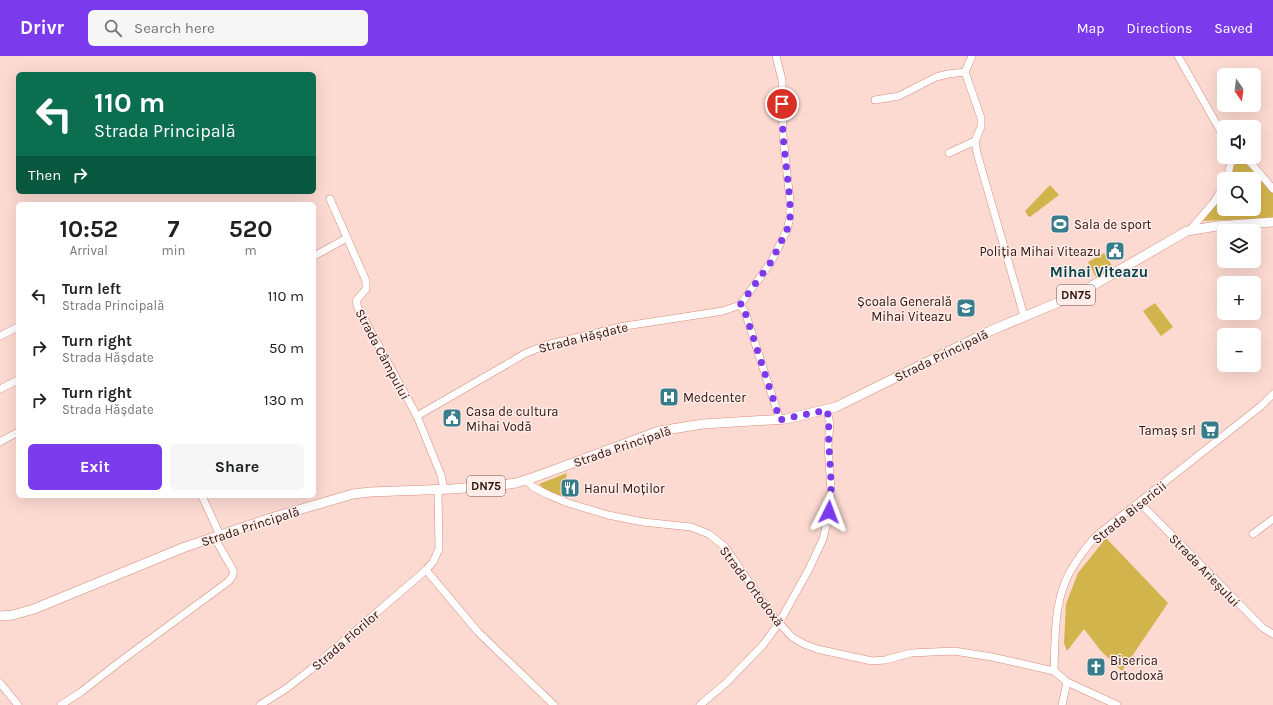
<!DOCTYPE html>
<html lang="en">
<head>
<meta charset="utf-8">
<style>
  :root { --surface:#fff; --page:#f6f6f6; --text:#202124; --muted:#757577; --accent:#7c3aed }
  body { margin:0; font-family:Karla,sans-serif; background:var(--page); color:var(--text); height:100vh; display:flex; flex-direction:column; font-size:15px; white-space:nowrap }
  * { box-sizing:border-box; margin:0 }
  p { font-size:13px; color:var(--muted) }
  .icon { flex:none; width:22px; height:22px; fill:none; stroke:currentColor; stroke-width:2; stroke-linecap:round; stroke-linejoin:round }
  .map { position:relative; flex:1; overflow:hidden }
  .panel { position:absolute; left:16px; top:146px; width:300px; height:296px; display:flex; flex-direction:column; background:var(--surface); border-radius:6px; box-shadow:0 4px 16px #0002 }
  .panel>* { flex:none }
  .guide { position:absolute; left:16px; top:16px; width:300px; height:122px; border-radius:6px; box-shadow:0 4px 16px #0002; background:#0b6e4f; color:#fff; overflow:hidden }
  .needle { width:26px; rotate:166deg }
  .controls { position:absolute; left:1217px; top:12px; display:grid; gap:8px }
  .controls a { display:grid; place-items:center; width:44px; height:44px; border-radius:6px; background:var(--surface); box-shadow:0 4px 16px #0002; font-size:20px }
  .pin { position:absolute; display:grid; place-items:center; width:34px; height:34px; color:#fff; margin:-17px; border:2px solid #fff; border-radius:50%; box-shadow:0 1px 4px #0007 }
  .me { position:absolute; width:44px; margin:-22px; rotate:3deg; stroke-linejoin:round; filter:drop-shadow(0 0 3px #0008) }
  .turn { display:flex; align-items:center; gap:14px; height:84px; padding:0 12px; font-size:18px }
  .turn .icon { width:52px; height:52px; stroke-width:2.5 }
  .turn b { display:block; font-size:28px; line-height:34px }
  .then { display:flex; align-items:center; height:38px; padding:0 12px; background:#0003; gap:8px; font-size:15px }
  .eta { display:flex; justify-content:space-evenly; align-items:center; height:68px; text-align:center }
  .eta b { font-size:24px; font-weight:700; line-height:28px }
  .primary-button { display:flex; gap:8px; margin-top:auto; padding:8px 12px }
  .primary-button a { flex:1; height:46px; border-radius:6px; background:var(--accent); color:#fff; font-size:16px; font-weight:700; line-height:46px; text-align:center }
  .primary-button a+a { background:var(--page); color:var(--text) }
  ul { padding:0; list-style:none }
  li { display:flex; align-items:center; gap:12px; height:52px; padding:0 12px }
  li div { flex:1 }
  li b { display:block; font-size:15px }
  li em { font-style:normal }
  header { display:flex; align-items:center; gap:24px; box-sizing:border-box; height:56px; padding:0 20px; background:var(--accent); color:#fff }
  header strong { font-size:19px }
  nav { display:flex; gap:22px; margin-inline-start:auto; font-size:14px }
  .search { width:280px; height:36px; background:var(--page); display:flex; align-items:center; gap:10px; box-sizing:border-box; padding:0 14px; border-radius:6px; color:var(--muted); font-size:15px }
  .map>svg:first-child { display:block }
  .green { fill:#d2b44c }
  .lines { fill:none; stroke-linecap:round; stroke-linejoin:round }
  .minor-casing { stroke:#d98b7a; stroke-width:8 }
  .major-casing { stroke:#d98b7a; stroke-width:10 }
  .minor { stroke:#fff; stroke-width:7 }
  .major { stroke:#fff; stroke-width:9 }
  .route { stroke:#7c3aed; stroke-width:7; stroke-dasharray:0 12.6 }
  .labels { text-anchor:middle; stroke-width:3; stroke-linejoin:round; paint-order:stroke }
  .shield { fill:#fdece8; stroke:#6e544f; stroke-width:1 }
  .shield-label { font-size:12px; font-weight:bold; fill:#30130d }
  .poi-label { font-size:13px; fill:#30130d; stroke:#fdece8; text-anchor:start }
  .street-label { font-size:13px; fill:#30130d; stroke:#fdece8 }
  .quarter-label { font-size:15px; font-weight:bold; fill:#02424d; stroke:#fdece8 }
</style>
</head>
<body>
<header>
<strong>Drivr</strong>
<div class="search"><svg class="icon" aria-label="search" viewBox="0 0 24 24"><circle cx="10" cy="10" r="6"/><path d="M15 15l6 6"/></svg>Search here</div>
<nav><a>Map</a><a>Directions</a><a>Saved</a></nav>
</header>
<div class="map">
<svg width="1273" height="649" viewBox="0 0 1273 649">
  <rect width="100%" height="100%" fill="#fcdad2"/>
  <g class="green">
    <polygon points="1242,103 1273,137 1273,162 1203,165 1224,133 1224,153 1254,153 1254,123 1228,123 1237,104"/>
    <polygon points="1050,129 1059,139 1030,161 1028,160 1025,155"/>
    <polygon points="1104,197 1114,213 1097,223 1088,206"/>
    <polygon points="1155,247 1173,271 1161,280 1143,255"/>
    <polygon points="567,417 562,441 548,437 539,428"/>
    <polygon points="1106,482 1168,547 1122,615 1101,595 1084,573 1067,595 1064,587 1066,548 1078,517"/>
  </g>
  <g class="lines">
    <defs>
      <g id="minor">
        <polyline points="972,0 965,16 981,62 981,71 975,85 977,97 1024,260"/>
        <polyline points="1178,0 1224,81"/>
        <polyline points="875,44 899,40 936,21 948,18 965,16"/>
        <polyline points="949,97 975,85"/>
        <polyline points="1242,101 1251,107 1273,133"/>
        <polyline points="1227,123 1230,110 1231,101"/>
        <polyline points="330,143 366,225 366,233 356,245 358,252 417,360 441,419 444,433"/>
        <polyline points="1190,174 1214,146 1224,129"/>
        <polyline points="314,200 347,182"/>
        <polyline points="740,249 745,256 778,358 779,364"/>
        <polyline points="0,280 18,271"/>
        <polyline points="0,333 18,324"/>
        <polyline points="417,360 502,311 524,298 546,289 625,270 723,255 740,249 771,206 787,174 790,161 790,145 783,80 782,24 776,0"/>
        <polyline points="0,386 18,376"/>
        <polyline points="526,424 533,431 549,439 568,447 608,459 643,466 691,471 709,478 725,491 771,558 792,581 804,588 817,593 872,605 885,604 911,597 954,595 992,601 1054,615 1067,626 1117,649"/>
        <polyline points="202,440 220,479"/>
        <polyline points="1140,447 1254,563 1263,572 1273,578"/>
        <polyline points="1253,478 1273,463"/>
        <polyline points="426,514 478,576 554,649"/>
        <path d="M1054,615C1055,586 1054,551 1066,524C1073,508 1084,494 1095,481L1261,350L1273,338"/>
        <polyline points="0,627 18,649"/>
        <path d="M61,649L81,636L122,604L229,525C232,521 234,519 233,514L214,481"/>
        <polyline points="260,649 287,632 310,614 426,514 433,506 439,493 438,433"/>
        <polyline points="700,649 726,627 763,589 779,567 809,513 823,483 830,454 831,434 828,389 830,368 827,354"/>
        <polyline points="1062,649 1067,626"/>
      </g>
      <polyline id="major" points="0,560 13,559 34,553 185,491 274,461 353,438 370,436 452,433 502,429 516,427 535,421 659,375 703,368 786,363 836,351 990,275 1078,238 1187,175 1217,170 1273,166"/>
    </defs>
    <use href="#minor" class="minor-casing"/>
    <use href="#major" class="major-casing"/>
    <use href="#minor" class="minor"/>
    <use href="#major" class="major"/>
  </g>
  <g class="lines">
    <path class="route" d="M782,48L783,80L790,145V161L787,174L771,206L740,249L745,256L778,358L779,364L827,354C830,366 828,378 829,390C830,411 833,435 829,456"/>
  </g>
  <defs>
    <symbol id="stadium-square" viewBox="-11 -11 22 22"><rect x="-9" y="-9" width="18" height="18" rx="4" fill="#387d8b" stroke="#fdece8"/><path d="M0-5a6.5 5 0 1 0 0 10a6.5 5 0 1 0 0-10ZM-3.5-1.8h7v3.6h-7Z" fill="#fff"/></symbol>
    <symbol id="civic-square" viewBox="-11 -11 22 22"><rect x="-9" y="-9" width="18" height="18" rx="4" fill="#387d8b" stroke="#fdece8"/><path d="M-.6-6.5H3V-4.5H.6V-3L4-1V1h2V6H-6V1h2V-1L-.6-3ZM-1.2 2.5V6h2.4V2.5Z" fill="#fff"/></symbol>
    <symbol id="school-square" viewBox="-11 -11 22 22"><rect x="-9" y="-9" width="18" height="18" rx="4" fill="#387d8b" stroke="#fdece8"/><path d="M0-5L7-2L0 1L-7-2ZM-4 1L0 2.5L4 1V4Q0 6-4 4Z" fill="#fff"/></symbol>
    <symbol id="hospital-square" viewBox="-11 -11 22 22"><rect x="-9" y="-9" width="18" height="18" rx="4" fill="#387d8b" stroke="#fdece8"/><path d="M-5-5h3v3.5h4V-5h3V5h-3V1.5h-4V5h-3Z" fill="#fff"/></symbol>
    <symbol id="supermarket-square" viewBox="-11 -11 22 22"><rect x="-9" y="-9" width="18" height="18" rx="4" fill="#387d8b" stroke="#fdece8"/><path d="M-6-5.5h2.5l.6 2H6L4.5 2H-2.5L-4.4-4H-6ZM-1.5 3.2a1.3 1.3 0 1 0 .1 0ZM3 3.2a1.3 1.3 0 1 0 .1 0Z" fill="#fff"/></symbol>
    <symbol id="restaurant-square" viewBox="-11 -11 22 22"><rect x="-9" y="-9" width="18" height="18" rx="4" fill="#387d8b" stroke="#fdece8"/><path d="M-5-6h1v4h1v-4h1v4h1v-4h1v5L-1.5 .5V6h-2V.5L-5-1ZM5-6V6H3V1.5H1.5Q1.5-4 5-6Z" fill="#fff"/></symbol>
    <symbol id="church-square" viewBox="-11 -11 22 22"><rect x="-9" y="-9" width="18" height="18" rx="4" fill="#387d8b" stroke="#fdece8"/><path d="M-1.2-6h2.4v3.5h3.3v2.4h-3.3V6h-2.4V-.1h-3.3v-2.4h3.3Z" fill="#fff"/></symbol>
  </defs>
  <g fill-rule="evenodd">
    <use href="#stadium-square" x="1049" y="157" width="22" height="22"/>
    <use href="#civic-square" x="1104" y="184" width="22" height="22"/>
    <use href="#school-square" x="955" y="241" width="22" height="22"/>
    <use href="#hospital-square" x="658" y="330" width="22" height="22"/>
    <use href="#civic-square" x="441" y="351" width="22" height="22"/>
    <use href="#supermarket-square" x="1199" y="363" width="22" height="22"/>
    <use href="#restaurant-square" x="559" y="421" width="22" height="22"/>
    <use href="#church-square" x="1085" y="600" width="22" height="22"/>
  </g>
  <g class="labels">
    <g class="shield">
      <rect x="1057" y="229" width="38" height="20" rx="3"/>
      <rect x="467" y="420" width="38" height="20" rx="3"/>
    </g>
    <g class="shield-label">
      <text x="1076" y="243">DN75</text>
      <text x="486" y="434">DN75</text>
    </g>
    <g class="poi-label">
      <text x="1074" y="173">Sala de sport</text>
      <text x="1101" y="200" text-anchor="end">Poliția Mihai Viteazu</text>
      <text x="952" y="250" text-anchor="end">Școala Generală<tspan x="952" dy="15">Mihai Viteazu</tspan></text>
      <text x="683" y="346">Medcenter</text>
      <text x="466" y="360">Casa de cultura<tspan x="466" dy="15">Mihai Vodă</tspan></text>
      <text x="1196" y="379" text-anchor="end">Tamaș srl</text>
      <text x="584" y="437">Hanul Moților</text>
      <text x="1110" y="609">Biserica<tspan x="1110" dy="15">Ortodoxă</tspan></text>
    </g>
    <g class="street-label">
      <text transform="translate(583 281) rotate(-14)" y="5">Strada Hășdate</text>
      <text transform="translate(383 298) rotate(62)" y="5">Strada Câmpului</text>
      <text transform="translate(941 299) rotate(-26)" y="5">Strada Principală</text>
      <text transform="translate(622 390) rotate(-19)" y="5">Strada Principală</text>
      <text transform="translate(1129 456) rotate(-39)" y="5">Strada Bisericii</text>
      <text transform="translate(250 470) rotate(-18)" y="5">Strada Principală</text>
      <text transform="translate(1205 514) rotate(46)" y="5">Strada Arieșului</text>
      <text transform="translate(752 530) rotate(53)" y="5">Strada Ortodoxă</text>
      <text transform="translate(345 584) rotate(-41)" y="5">Strada Florilor</text>
    </g>
    <g class="quarter-label">
      <text x="1099" y="221">Mihai Viteazu</text>
    </g>
  </g>
</svg>
<div class="controls">
<a><svg class="needle" viewBox="-14 -14 28 28"><path d="M0-13l5 13h-10z" fill="#e53935"/><path d="M0 13l5-13h-10z" fill="#757577"/></svg></a>
<a><svg class="icon" aria-label="sound" viewBox="0 0 24 24"><path d="M4 9h4l5-4v14l-5-4H4zM17 9q2 3 0 6"/></svg></a>
<a><svg class="icon" aria-label="search" viewBox="0 0 24 24"><circle cx="10" cy="10" r="6"/><path d="M15 15l6 6"/></svg></a>
<a><svg class="icon" aria-label="layers" viewBox="0 0 24 24"><path d="M12 4l9 5-9 5-9-5zM3 14l9 5 9-5"/></svg></a>
<a>+</a>
<a>−</a>
</div>
<div class="pin" style="left:782px;top:48px;background:#d93025"><svg class="icon" aria-label="arrive" viewBox="0 0 24 24"><path d="M6 21V4h12l-3 4 3 4H6"/></svg></div>
<svg class="me" style="left:829px;top:456px" viewBox="-20 -20 40 40"><path d="M0-17L14 15 0 8-14 15z" fill="#7c3aed" stroke="#fff" stroke-width="4"/></svg>
<div class="guide">
<div class="turn"><svg class="icon" aria-label="left" viewBox="0 0 24 24"><path d="M17 20v-9H6M10 6l-5 5 5 5"/></svg><div><b>110 m</b>Strada Principală</div></div>
<div class="then">Then<svg class="icon" aria-label="right" viewBox="0 0 24 24"><path d="M7 20v-9h11M14 6l5 5-5 5"/></svg></div>
</div>
<section class="panel">
<div class="eta">
<div><b>10:52</b><p>Arrival</p></div>
<div><b>7</b><p>min</p></div>
<div><b>520</b><p>m</p></div>
</div>
<ul>
<li><svg class="icon" aria-label="left" viewBox="0 0 24 24"><path d="M17 20v-9H6M10 6l-5 5 5 5"/></svg><div><b>Turn left</b><p>Strada Principală</p></div><em>110 m</em></li>
<li><svg class="icon" aria-label="right" viewBox="0 0 24 24"><path d="M7 20v-9h11M14 6l5 5-5 5"/></svg><div><b>Turn right</b><p>Strada Hășdate</p></div><em>50 m</em></li>
<li><svg class="icon" aria-label="right" viewBox="0 0 24 24"><path d="M7 20v-9h11M14 6l5 5-5 5"/></svg><div><b>Turn right</b><p>Strada Hășdate</p></div><em>130 m</em></li>
</ul>
<div class="primary-button"><a>Exit</a><a>Share</a></div>
</section>
</div>
</body>
</html>
